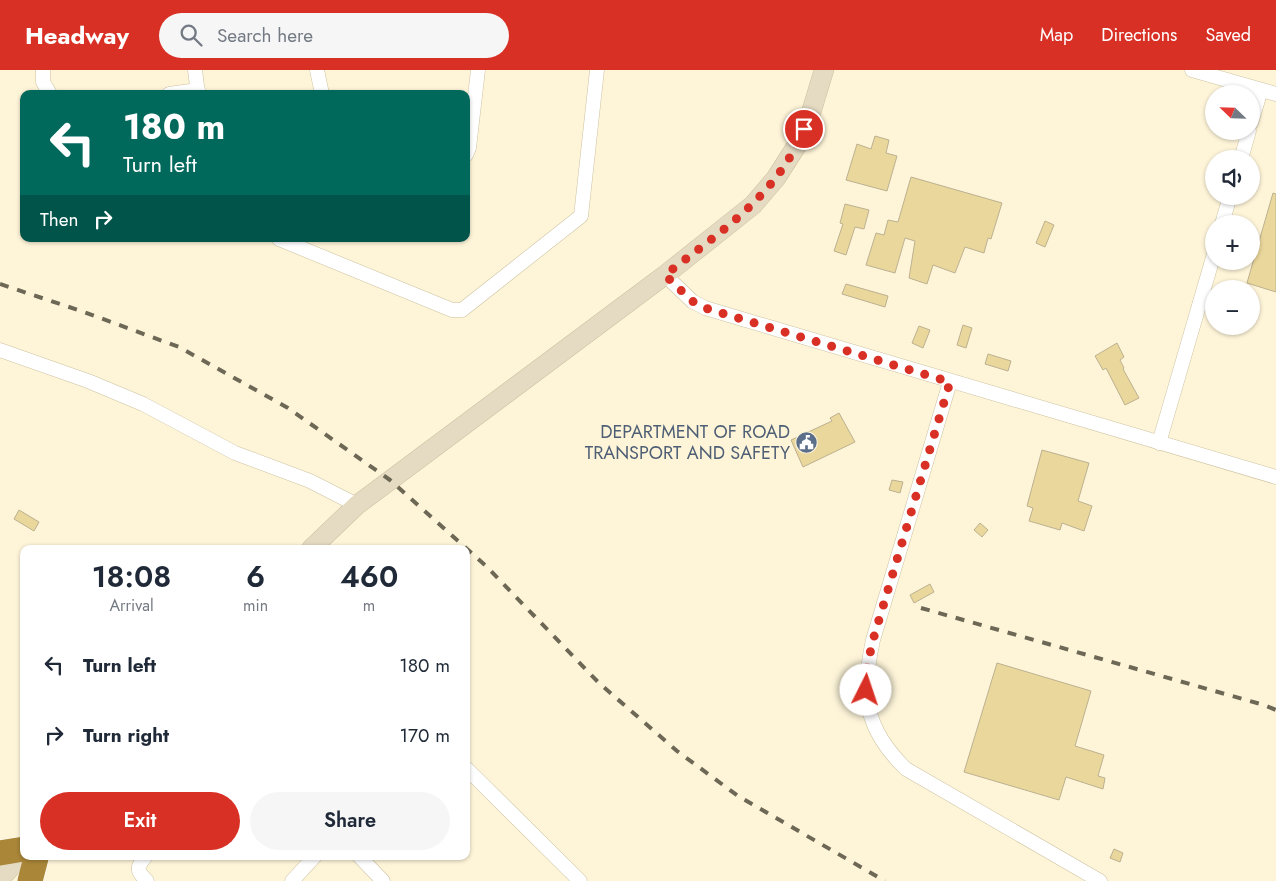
<!DOCTYPE html>
<html lang="en">
<head>
<meta charset="utf-8">
<style>
  :root { --surface:#fff; --page:#f6f6f7; --text:#1f2937; --muted:#747a83; --accent:#d93025 }
  body { margin:0; font-family:Jost,sans-serif; background:var(--page); color:var(--text); height:100vh; display:flex; flex-direction:column; font-size:19px; white-space:nowrap }
  * { box-sizing:border-box; margin:0 }
  p { font-size:16px; color:var(--muted) }
  .icon { flex:none; width:28px; height:28px; fill:none; stroke:currentColor; stroke-width:2; stroke-linecap:round; stroke-linejoin:round }
  .map { position:relative; flex:1; overflow:hidden }
  .details { position:absolute; left:20px; top:475px; width:450px; height:315px; display:flex; flex-direction:column; background:var(--surface); border-radius:10px; box-shadow:0 1px 4px #0004 }
  .details>* { flex:none }
  .top-card { position:absolute; left:20px; top:20px; width:450px; height:152px; border-radius:10px; box-shadow:0 1px 4px #0004; background:#00695c; color:#fff; overflow:hidden }
  .needle { width:32px; rotate:293deg }
  .tools { position:absolute; left:1205px; top:15px; display:grid; gap:10px }
  .tools a { display:grid; place-items:center; width:55px; height:55px; border-radius:50%; background:var(--surface); box-shadow:0 1px 4px #0004; font-size:25px }
  .pin { position:absolute; display:grid; place-items:center; width:42px; height:42px; color:#fff; margin:-21px; border:2px solid #fff; border-radius:50%; box-shadow:0 1px 5px #0007 }
  .me { position:absolute; width:55px; margin:-28px; rotate:4deg; stroke-linejoin:round; filter:drop-shadow(0 0 4px #0008) }
  .turn { display:flex; align-items:center; gap:18px; height:105px; padding:0 20px; font-size:22px }
  .turn .icon { width:65px; height:65px; stroke-width:2.5 }
  .turn b { display:block; font-size:35px; line-height:42px }
  .then { display:flex; align-items:center; height:48px; padding:0 20px; background:#0003; gap:10px; font-size:19px }
  .eta { display:flex; justify-content:space-evenly; align-items:center; height:85px; text-align:center }
  .eta b { font-size:30px; font-weight:600; line-height:35px }
  .action { display:flex; gap:10px; margin-top:auto; padding:10px 20px }
  .action a { flex:1; height:58px; border-radius:30px; background:var(--accent); color:#fff; font-size:20px; font-weight:600; line-height:58px; text-align:center }
  .action a+a { background:var(--page); color:var(--text) }
  ul { padding:0; list-style:none }
  li { display:flex; align-items:center; gap:15px; height:70px; padding:0 20px }
  li div { flex:1 }
  li b { display:block; font-size:19px }
  li em { font-style:normal }
  header { display:flex; align-items:center; gap:30px; box-sizing:border-box; height:70px; padding:0 25px; background:var(--accent); color:#fff }
  header strong { font-size:24px }
  nav { display:flex; gap:28px; margin-inline-start:auto; font-size:18px }
  .search { width:350px; height:45px; background:var(--page); display:flex; align-items:center; gap:12px; box-sizing:border-box; padding:0 18px; border-radius:28px; color:var(--muted); font-size:19px }
  .map>svg:first-child { display:block }
  .building { fill:#ead79c; stroke:#bcb190 }
  .lines { fill:none; stroke-linecap:round; stroke-linejoin:round }
  .street-casing { stroke:#ccc1a0; stroke-width:15 }
  .secondary-casing { stroke:#ccc1a0; stroke-width:20 }
  .highway-casing { stroke:#fff; stroke-width:26 }
  .street { stroke:#fff; stroke-width:14 }
  .secondary { stroke:#e5dbc3; stroke-width:19 }
  .highway { stroke:#a98638; stroke-width:25 }
  .rail { stroke:#6d6755; stroke-width:4; stroke-dasharray:9 9; stroke-linecap:butt }
  .route { stroke:#d93025; stroke-width:9; stroke-dasharray:0 16.2 }
  .labels { text-anchor:middle; stroke-width:4.5; stroke-linejoin:round; paint-order:stroke }
  .service-label { font-size:18px; fill:#4e5e75; stroke:#fef5d9; text-anchor:end }
</style>
</head>
<body>
<header>
<strong>Headway</strong>
<div class="search"><svg class="icon" aria-label="search" viewBox="0 0 24 24"><circle cx="10" cy="10" r="6"/><path d="M15 15l6 6"/></svg>Search here</div>
<nav><a>Map</a><a>Directions</a><a>Saved</a></nav>
</header>
<div class="map">
<svg width="1276" height="811" viewBox="0 0 1276 811">
  <rect width="100%" height="100%" fill="#fef5d9"/>
  <g class="building">
    <polygon points="875,66 889,70 886,83 897,86 887,121 846,110 857,74 871,79"/>
    <polygon points="911,107 1002,133 991,169 988,168 984,183 965,177 955,203 933,195 927,214 909,208 915,171 905,168 895,203 866,195 876,163 884,165 888,150 898,152"/>
    <polygon points="1273,123 1276,124 1276,222 1247,213"/>
    <polygon points="845,134 869,140 864,159 855,157 846,185 834,181 843,154 840,153"/>
    <polygon points="1045,151 1054,155 1045,177 1036,173"/>
    <polygon points="846,214 888,226 885,237 842,224"/>
    <polygon points="963,255 972,258 966,278 957,275"/>
    <polygon points="919,256 930,260 923,278 912,273"/>
    <polygon points="1117,273 1124,287 1120,290 1124,298 1123,299 1139,328 1125,335 1106,298 1103,300 1095,286"/>
    <polygon points="988,284 1011,291 1008,301 985,294"/>
    <polygon points="839,343 855,372 803,397 791,370 832,351 830,348"/>
    <polygon points="1042,380 1089,393 1078,431 1092,436 1084,461 1062,453 1060,460 1029,451 1033,438 1027,436"/>
    <polygon points="892,410 903,412 900,423 889,420"/>
    <polygon points="19,440 39,452 34,461 14,449"/>
    <polygon points="980,453 988,460 982,467 974,460"/>
    <polygon points="930,514 934,522 914,533 910,525"/>
    <polygon points="997,593 1091,621 1075,676 1104,685 1098,706 1105,708 1103,719 1066,707 1059,730 964,702"/>
    <polygon points="1114,779 1123,783 1120,792 1110,788"/>
  </g>
  <g class="lines">
    <defs>
      <g id="street">
        <polyline points="43,0 43,12 50,24"/>
        <polyline points="195,0 198,24"/>
        <polyline points="317,0 322,24"/>
        <polyline points="1192,0 1276,24"/>
        <polyline points="169,24 198,20"/>
        <polyline points="1251,53 1261,20"/>
        <polyline points="466,85 469,78 478,0"/>
        <polyline points="1241,89 1249,61"/>
        <polyline points="1222,154 1230,126"/>
        <polyline points="279,169 452,240 462,240 581,146 597,0"/>
        <polyline points="665,205 692,231 705,238 1276,407"/>
        <polyline points="0,280 88,311 143,334 235,383 310,411 357,435"/>
        <path d="M950,312L873,570C861,625 864,658 906,699L1100,811"/>
        <polyline points="1159,373 1214,184"/>
        <polyline points="466,698 580,811"/>
        <path d="M146,786C136,798 136,800 147,811"/>
        <polyline points="359,786 383,811"/>
        <polyline points="292,811 315,786"/>
      </g>
      <g id="secondary">
        <polyline points="311,479 357,435 665,205 753,135 776,108 799,72 810,46 824,0"/>
        <polyline points="0,809 24,783"/>
      </g>
      <g id="highway">
        <polyline points="0,783 24,779"/>
        <polyline points="30,811 36,788"/>
      </g>
    </defs>
    <use href="#street" class="street-casing"/>
    <use href="#secondary" class="secondary-casing"/>
    <use href="#highway" class="highway-casing"/>
    <use href="#street" class="street"/>
    <use href="#secondary" class="secondary"/>
    <use href="#highway" class="highway"/>
    <g class="rail">
      <polyline points="0,214 84,242 179,277 288,338 390,410 487,497 599,613 677,681 738,726 885,811"/>
      <polyline points="921,538 1264,635 1276,640"/>
    </g>
  </g>
  <g class="lines">
    <path class="route" d="M804,59C776,127 720,162 665,205L692,231L705,238L950,312L873,570L867,597L866,620"/>
  </g>
  <defs>
    <symbol id="civic-disc" viewBox="-11 -11 22 22"><circle r="9.5" fill="#5c6f8a" stroke="#fef5d9"/><path d="M-.6-6.5H3V-4.5H.6V-3L4-1V1h2V6H-6V1h2V-1L-.6-3ZM-1.2 2.5V6h2.4V2.5Z" fill="#fff"/></symbol>
  </defs>
  <g fill-rule="evenodd">
    <use href="#civic-disc" x="794" y="360" width="25" height="25"/>
  </g>
  <g class="labels">
    <g class="service-label">
      <text x="790" y="368">DEPARTMENT OF ROAD<tspan x="790" dy="21">TRANSPORT AND SAFETY</tspan></text>
    </g>
  </g>
</svg>
<div class="tools">
<a><svg class="needle" viewBox="-14 -14 28 28"><path d="M0-13l5 13h-10z" fill="#e53935"/><path d="M0 13l5-13h-10z" fill="#747a83"/></svg></a>
<a><svg class="icon" aria-label="sound" viewBox="0 0 24 24"><path d="M4 9h4l5-4v14l-5-4H4zM17 9q2 3 0 6"/></svg></a>
<a>+</a>
<a>−</a>
</div>
<div class="pin" style="left:804px;top:59px;background:#d93025"><svg class="icon" aria-label="arrive" viewBox="0 0 24 24"><path d="M6 21V4h12l-3 4 3 4H6"/></svg></div>
<svg class="me" style="left:866px;top:620px" viewBox="-20 -20 40 40"><circle r="19" fill="#fff"/><path d="M0-13L10 11 0 6-10 11z" fill="#d93025"/></svg>
<div class="top-card">
<div class="turn"><svg class="icon" aria-label="left" viewBox="0 0 24 24"><path d="M17 20v-9H6M10 6l-5 5 5 5"/></svg><div><b>180 m</b>Turn left</div></div>
<div class="then">Then<svg class="icon" aria-label="right" viewBox="0 0 24 24"><path d="M7 20v-9h11M14 6l5 5-5 5"/></svg></div>
</div>
<section class="details">
<div class="eta">
<div><b>18:08</b><p>Arrival</p></div>
<div><b>6</b><p>min</p></div>
<div><b>460</b><p>m</p></div>
</div>
<ul>
<li><svg class="icon" aria-label="left" viewBox="0 0 24 24"><path d="M17 20v-9H6M10 6l-5 5 5 5"/></svg><div><b>Turn left</b></div><em>180 m</em></li>
<li><svg class="icon" aria-label="right" viewBox="0 0 24 24"><path d="M7 20v-9h11M14 6l5 5-5 5"/></svg><div><b>Turn right</b></div><em>170 m</em></li>
</ul>
<div class="action"><a>Exit</a><a>Share</a></div>
</section>
</div>
</body>
</html>
